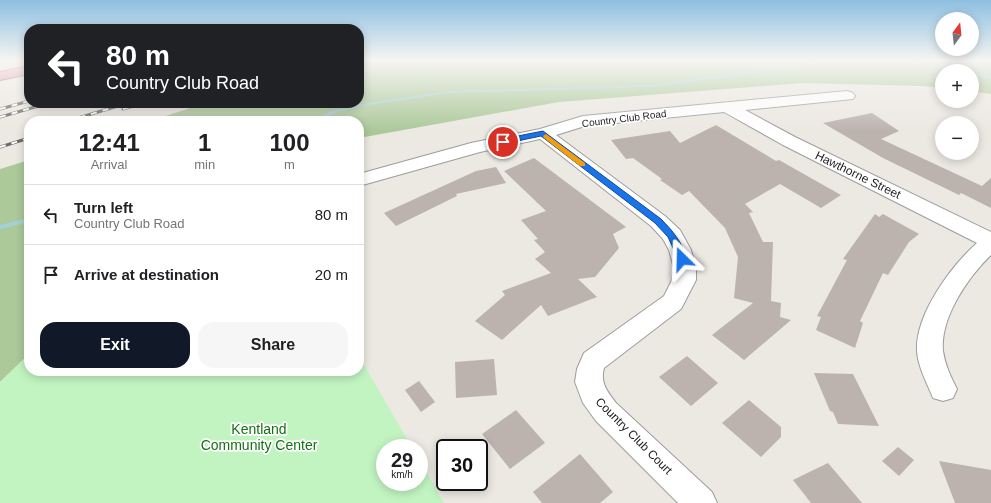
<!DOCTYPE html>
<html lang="en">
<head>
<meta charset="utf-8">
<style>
  :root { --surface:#fff; --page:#f6f6f6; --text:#202124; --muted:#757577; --line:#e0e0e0; --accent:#111827 }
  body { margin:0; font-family:Helvetica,sans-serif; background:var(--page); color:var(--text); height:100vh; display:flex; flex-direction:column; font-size:15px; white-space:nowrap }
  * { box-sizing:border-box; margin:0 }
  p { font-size:13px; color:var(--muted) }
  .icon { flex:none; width:22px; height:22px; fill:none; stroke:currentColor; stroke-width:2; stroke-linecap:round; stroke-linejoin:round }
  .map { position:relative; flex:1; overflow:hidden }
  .side { position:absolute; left:24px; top:116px; width:340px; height:260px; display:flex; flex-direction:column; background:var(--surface); border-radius:16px; box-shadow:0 2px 10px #0003 }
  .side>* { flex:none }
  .top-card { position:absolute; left:24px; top:24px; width:340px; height:84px; border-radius:16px; box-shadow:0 2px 10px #0003; background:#202124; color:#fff; overflow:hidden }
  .needle { width:26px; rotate:15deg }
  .controls { position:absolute; left:935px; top:12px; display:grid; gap:8px }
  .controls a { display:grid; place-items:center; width:44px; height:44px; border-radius:50%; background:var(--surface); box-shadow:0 2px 10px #0003; font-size:20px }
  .speed { position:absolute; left:376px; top:439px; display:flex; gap:8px; font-size:20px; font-weight:700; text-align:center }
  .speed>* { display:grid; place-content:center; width:52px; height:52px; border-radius:50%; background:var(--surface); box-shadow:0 2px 10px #0003; line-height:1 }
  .speed small { font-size:10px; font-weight:400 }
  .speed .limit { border:2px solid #111; border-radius:6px; background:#fff; color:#111 }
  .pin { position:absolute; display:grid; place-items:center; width:34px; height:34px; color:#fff; margin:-17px; border:2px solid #fff; border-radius:50%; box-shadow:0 1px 4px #0007 }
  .me { position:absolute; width:44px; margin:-22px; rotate:338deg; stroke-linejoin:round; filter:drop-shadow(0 0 3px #0008) }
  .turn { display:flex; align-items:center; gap:14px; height:84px; padding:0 16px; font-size:18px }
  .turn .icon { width:52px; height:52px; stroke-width:2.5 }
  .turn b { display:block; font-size:28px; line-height:34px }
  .eta { display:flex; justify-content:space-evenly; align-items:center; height:68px; text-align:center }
  .eta b { font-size:24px; font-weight:600; line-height:28px }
  .action { display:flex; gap:8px; margin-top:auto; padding:8px 16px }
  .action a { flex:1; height:46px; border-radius:16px; background:var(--accent); color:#fff; font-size:16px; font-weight:600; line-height:46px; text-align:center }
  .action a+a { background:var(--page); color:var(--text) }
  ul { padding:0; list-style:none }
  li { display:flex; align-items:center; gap:12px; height:60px; padding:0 16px; border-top:1px solid var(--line) }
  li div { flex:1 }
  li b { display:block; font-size:15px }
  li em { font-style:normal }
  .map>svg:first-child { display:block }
  .forest { fill:#acc99a }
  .park { fill:#c2f4c1 }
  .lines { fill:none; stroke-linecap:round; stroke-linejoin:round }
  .stream { fill:#a5d0d7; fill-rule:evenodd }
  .building { fill:#bcb3af }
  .minor-casing { stroke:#9d9d9d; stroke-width:2 }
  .motorway-casing { stroke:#c83172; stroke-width:2 }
  .minor { fill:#fff; fill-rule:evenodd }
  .motorway { fill:#de8fa5; fill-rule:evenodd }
  .rail-casing { stroke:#6a6a6a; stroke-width:3 }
  .rail { stroke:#fff; stroke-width:2; stroke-dasharray:6; stroke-linecap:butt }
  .route { fill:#1a73e8; stroke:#114b97 }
  .slow { fill:#f59e0b }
  .labels { text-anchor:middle; stroke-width:3.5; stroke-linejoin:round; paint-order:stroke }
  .far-street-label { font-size:10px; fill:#1c1c1c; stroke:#fff }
  .street-label { font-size:12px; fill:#1c1c1c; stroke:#fff }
  .near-park-label { font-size:14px; fill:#147014; stroke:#fff }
</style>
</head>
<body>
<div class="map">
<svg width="991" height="503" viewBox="0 0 991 503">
  <rect width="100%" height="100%" fill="#ece8e2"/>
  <g class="forest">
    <polygon points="359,60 991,60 991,94 972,91 972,71 942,71 942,88 922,86 804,83 559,102 359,138 359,121 150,121 206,103 359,103"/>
    <polygon points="29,160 29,354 0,382 0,169"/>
  </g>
  <polygon class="park" points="29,354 29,371 359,371 359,356 412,448 385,448 385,482 419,482 419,459 444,503 0,503 0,382"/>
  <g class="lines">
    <g class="stream">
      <polygon points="814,60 822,60 793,68 650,87 448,93 363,106 338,112 316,121 310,121 335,110 363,104 448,91 650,85 793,66"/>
      <polygon points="878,60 892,60 956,69 972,66 982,60 987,60 974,68 957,71"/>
      <polygon points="972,72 991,76 991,78 972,74"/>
      <polygon points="29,218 29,222 0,229 0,225"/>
    </g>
  </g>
  <g class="building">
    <polygon points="872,113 899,131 881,139 982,186 991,178 991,208 961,193 959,195 883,158 823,123"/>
    <polygon points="716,125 776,161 779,160 841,195 821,208 780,184 745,204 753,212 749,213 763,242 773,242 771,301 781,303 780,317 791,320 744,360 712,335 753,303 734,298 738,257 725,228 689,191 682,195 660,180 662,179 633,158 626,159 611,140 670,131 680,143"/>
    <polygon points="534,158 626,227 613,234 619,248 595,277 578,279 597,297 548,316 541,305 502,340 475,321 505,295 502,291 551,273 535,259 545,252 534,240 538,239 521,220 546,211 504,171"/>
    <polygon points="496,167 506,183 456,194 457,196 396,226 384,213 476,171"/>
    <polygon points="875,214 879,217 883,214 919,234 909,242 888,275 883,273 860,321 863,323 855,348 816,330 821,317 817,316 847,260 843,259"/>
    <polygon points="687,356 718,383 691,406 659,377"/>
    <polygon points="494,359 497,395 456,398 455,362"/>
    <polygon points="814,373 853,374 879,426 838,424 833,412 830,411"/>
    <polygon points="419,381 435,402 421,412 405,390"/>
    <polygon points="749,400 781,427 781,437 761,457 722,423"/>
    <polygon points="516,410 545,443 510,469 482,434"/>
    <polygon points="898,447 914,460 899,476 882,461"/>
    <polygon points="580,454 613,492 600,503 542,503 533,492"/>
    <polygon points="939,461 991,470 991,503 955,503"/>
    <polygon points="828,463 862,503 811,503 793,480"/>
  </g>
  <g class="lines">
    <defs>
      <path id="minor" d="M847,91L853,93L855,96L853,99L745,110L795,137L991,232V255C968,277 940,318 943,351C945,365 951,377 957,389L953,398L943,401L933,398C927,383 918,367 917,351C915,315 951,266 977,243L783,145L724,112L585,126L556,135L665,216L680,230L691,250L696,268V280L681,309L604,368C600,383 607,391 616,403L712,492L717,503H678L596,421L583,403L575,382L577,369L584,353L664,296L672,280L674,268L669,250L663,239L651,226L540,139L480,152L359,186V174L471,143L540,129L583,116Z"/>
      <polygon id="motorway" points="29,66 29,74 0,80 0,72"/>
    </defs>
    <use href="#minor" class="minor-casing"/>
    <use href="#motorway" class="motorway-casing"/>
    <use href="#minor" class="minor"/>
    <use href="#motorway" class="motorway"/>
    <defs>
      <g id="rail">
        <polyline points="0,109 29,101"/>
        <polyline points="123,109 144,103"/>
        <polyline points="0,117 49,103"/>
        <polyline points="68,121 128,103"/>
        <polyline points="0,147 29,138"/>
      </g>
    </defs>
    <use href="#rail" class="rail-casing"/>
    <use href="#rail" class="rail"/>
  </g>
  <linearGradient id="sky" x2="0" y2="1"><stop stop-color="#8dbfe1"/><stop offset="0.46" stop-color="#f6f5f2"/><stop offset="1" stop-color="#f6f5f2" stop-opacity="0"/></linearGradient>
  <rect width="991" height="131" fill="url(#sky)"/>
  <path class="route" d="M543,131L661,219C673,231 682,242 687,259L685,261H679L668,237L655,223L541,136L503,144L500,142L503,139Z"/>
  <polygon class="slow" points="546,134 585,163 585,166 580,166 544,138 543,136"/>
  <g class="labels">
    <g class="far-street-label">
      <text transform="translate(624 118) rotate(-7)" y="4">Country Club Road</text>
    </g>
    <g class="street-label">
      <text transform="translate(858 175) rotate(26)" y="4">Hawthorne Street</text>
      <text transform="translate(634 436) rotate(45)" y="4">Country Club Court</text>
    </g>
    <g class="near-park-label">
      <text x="259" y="434">Kentland<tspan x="259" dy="16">Community Center</tspan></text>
    </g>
  </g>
</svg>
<div class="controls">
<a><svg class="needle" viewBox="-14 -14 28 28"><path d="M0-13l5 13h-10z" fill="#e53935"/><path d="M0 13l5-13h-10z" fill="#757577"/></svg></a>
<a>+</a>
<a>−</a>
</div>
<div class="speed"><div>29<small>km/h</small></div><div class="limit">30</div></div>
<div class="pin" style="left:503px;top:142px;background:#d93025"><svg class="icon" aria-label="arrive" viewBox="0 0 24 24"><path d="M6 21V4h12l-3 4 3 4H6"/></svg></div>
<svg class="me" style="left:682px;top:259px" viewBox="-20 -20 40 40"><path d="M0-17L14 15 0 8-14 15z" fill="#1a73e8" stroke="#fff" stroke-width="4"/></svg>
<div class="top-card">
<div class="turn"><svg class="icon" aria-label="left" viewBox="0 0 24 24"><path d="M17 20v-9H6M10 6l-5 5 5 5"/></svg><div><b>80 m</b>Country Club Road</div></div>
</div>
<section class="side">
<div class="eta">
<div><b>12:41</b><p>Arrival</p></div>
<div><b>1</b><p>min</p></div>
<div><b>100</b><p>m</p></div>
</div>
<ul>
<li><svg class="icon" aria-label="left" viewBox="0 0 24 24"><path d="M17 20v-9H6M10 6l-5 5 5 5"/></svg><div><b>Turn left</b><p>Country Club Road</p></div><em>80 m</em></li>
<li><svg class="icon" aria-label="arrive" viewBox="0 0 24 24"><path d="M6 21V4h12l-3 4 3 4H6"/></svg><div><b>Arrive at destination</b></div><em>20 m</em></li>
</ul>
<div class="action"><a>Exit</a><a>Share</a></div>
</section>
</div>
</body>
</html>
